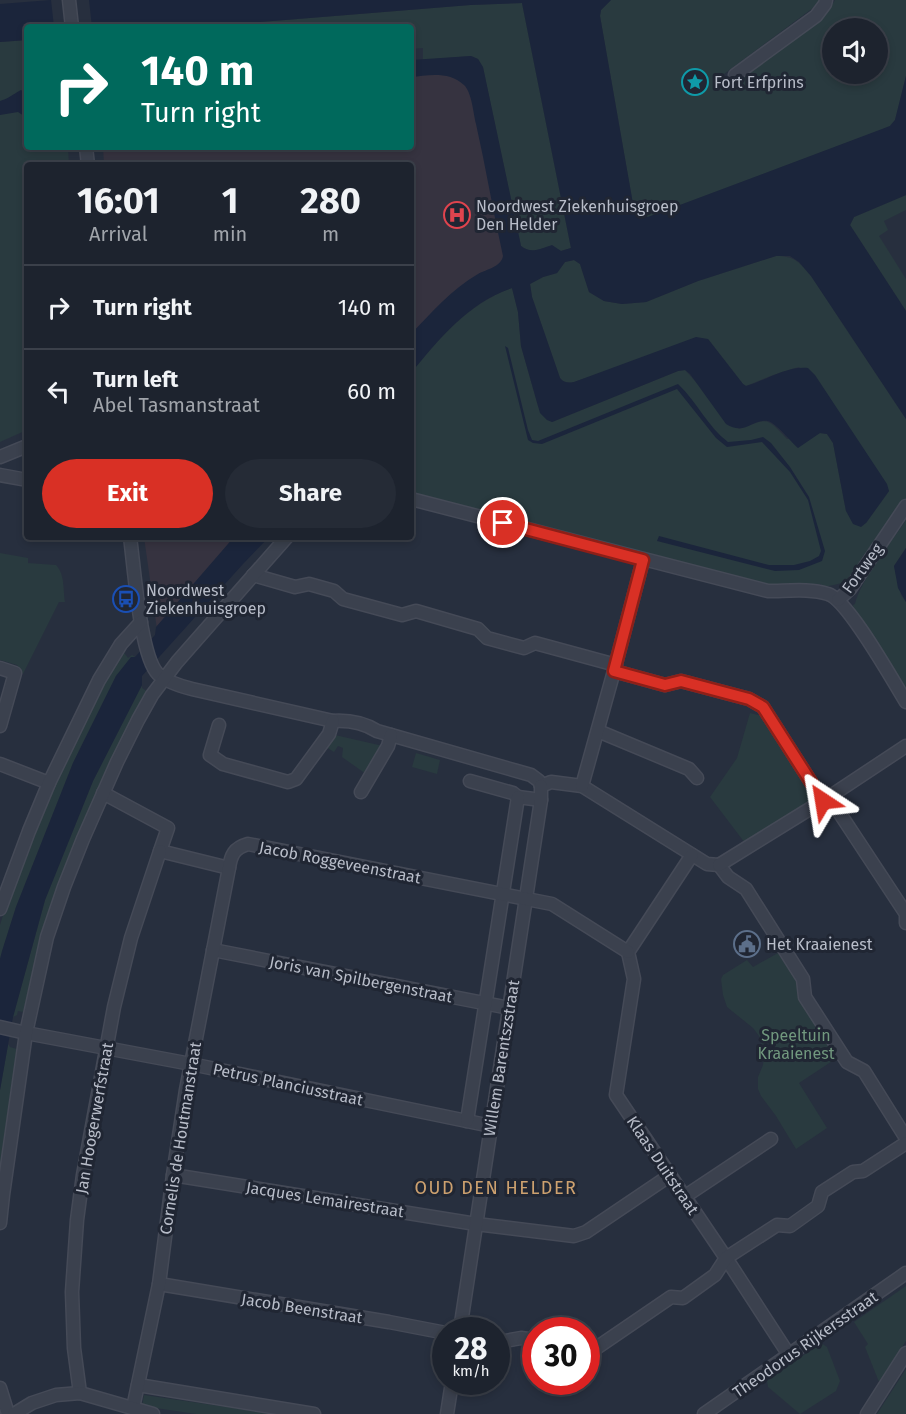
<!DOCTYPE html>
<html lang="en">
<head>
<meta charset="utf-8">
<style>
  :root { --surface:#1d232e; --page:#252b36; --text:#f1f3f6; --muted:#a0a4aa; --line:#3b404a; --accent:#d93025 }
  body { margin:0; font-family:"Fira Sans",sans-serif; background:var(--page); color:var(--text); height:100vh; display:flex; flex-direction:column; font-size:22px; white-space:nowrap }
  * { box-sizing:border-box; margin:0 }
  p { font-size:20px; color:var(--muted) }
  .icon { flex:none; width:33px; height:33px; fill:none; stroke:currentColor; stroke-width:2; stroke-linecap:round; stroke-linejoin:round }
  .map { position:relative; flex:1; overflow:hidden }
  .panel { position:absolute; left:24px; top:162px; width:390px; height:378px; display:flex; flex-direction:column; background:var(--surface); border-radius:6px; box-shadow:0 3px 9px #0003,0 0 0 2px var(--line) }
  .panel>* { flex:none }
  .top-card { position:absolute; left:24px; top:24px; width:390px; height:126px; border-radius:6px; box-shadow:0 3px 9px #0003,0 0 0 2px var(--line); background:#00695c; color:#fff; overflow:hidden }
  .controls { position:absolute; left:822px; top:18px; display:grid; gap:12px }
  .controls a { display:grid; place-items:center; width:66px; height:66px; border-radius:50%; background:var(--surface); box-shadow:0 3px 9px #0003,0 0 0 2px var(--line); font-size:30px }
  .speed { position:absolute; left:432px; top:1317px; display:flex; gap:12px; font-size:30px; font-weight:700; text-align:center }
  .speed>* { display:grid; place-content:center; width:78px; height:78px; border-radius:50%; background:var(--surface); box-shadow:0 3px 9px #0003,0 0 0 2px var(--line); line-height:1 }
  .speed small { font-size:15px; font-weight:400 }
  .speed .limit { border:9px solid #d22; background:#fff; color:#111 }
  .pin { position:absolute; display:grid; place-items:center; width:51px; height:51px; color:#fff; margin:-26px; border:3px solid #fff; border-radius:50%; box-shadow:0 2px 6px #0007 }
  .me { position:absolute; width:66px; margin:-33px; rotate:327deg; stroke-linejoin:round; filter:drop-shadow(0 0 4px #0008) }
  .turn { display:flex; align-items:center; gap:21px; height:126px; padding:0 18px; font-size:27px }
  .turn .icon { width:78px; height:78px; stroke-width:2.5 }
  .turn b { display:block; font-size:42px; line-height:51px }
  .eta { display:flex; justify-content:space-evenly; align-items:center; height:102px; text-align:center }
  .eta b { font-size:36px; font-weight:700; line-height:42px }
  .button { display:flex; gap:12px; margin-top:auto; padding:12px 18px }
  .button a { flex:1; height:69px; border-radius:36px; background:var(--accent); color:#fff; font-size:24px; font-weight:700; line-height:69px; text-align:center }
  .button a+a { background:var(--page); color:var(--text) }
  ul { padding:0; list-style:none }
  li { display:flex; align-items:center; gap:18px; height:84px; padding:0 18px; border-top:2px solid var(--line) }
  li div { flex:1 }
  li b { display:block; font-size:22px }
  li em { font-style:normal }
  .map>svg:first-child { display:block }
  .medical { fill:#363340 }
  .green { fill:#293a3f; fill-rule:evenodd }
  .water { fill:#1b253b }
  .pier { fill:#272f3e }
  .lines { fill:none; stroke-linecap:round; stroke-linejoin:round }
  .minor-casing { stroke:#454a57; stroke-width:15 }
  .minor { stroke:#3b414e; stroke-width:12 }
  .route-casing { stroke:#8d1f18; stroke-width:15 }
  .route { stroke:#d93025; stroke-width:10 }
  .labels { text-anchor:middle; stroke-width:6; stroke-linejoin:round; paint-order:stroke }
  .poi-label { font-size:16px; fill:#b8bdc9; stroke:#202633; text-anchor:start }
  .street-label { font-size:16px; fill:#b8bdc9; stroke:#202633 }
  .park-label { font-size:16px; fill:#71987e; stroke:#202633 }
  .neighbourhood-label { font-size:18px; letter-spacing:1.5px; fill:#cda16f; stroke:#202633 }
</style>
</head>
<body>
<div class="map">
<svg width="906" height="1414" viewBox="0 0 906 1414">
  <rect width="100%" height="100%" fill="#272f3e"/>
  <g class="medical">
    <polygon points="472,70 513,265 411,355 411,165 104,165 103,147 411,147 411,73"/>
    <polygon points="144,537 252,537 159,644"/>
  </g>
  <g class="green">
    <path d="M611,0H820L821,2L720,77L730,86L827,12L835,0H906V76L895,120L890,126L881,130L648,217L642,216L633,204L600,16L601,10ZM832,28H878V74H832Z"/>
    <path d="M522,3L571,248L561,251L551,246C539,249 532,255 521,246L483,68L478,59L471,56L423,60V48L411,49V27H200L470,5Z"/>
    <polygon points="27,40 27,147 68,147 69,165 27,165 27,430 0,442 0,42"/>
    <polygon points="906,195 906,210 884,221 888,230 879,236 906,279 906,311 850,225 854,217"/>
    <path d="M776,256C795,256 799,262 811,276L906,419V498L850,579C841,584 831,586 821,587V584L765,586L411,493V373C439,338 469,303 512,288L518,312L521,346L538,406L552,422L678,371L685,370L739,429C768,419 765,415 787,439L820,433L827,434L833,443L846,511L866,523L889,491L799,367L773,375L746,386L743,384L708,339L574,382C568,383 564,383 560,378L532,297L530,284L543,277L557,273L565,262L574,260L580,264L589,292L604,301L622,304L646,302L698,281Z"/>
    <path d="M906,520V548L894,566L901,595L906,602V692L854,611L853,605L855,604C860,581 892,541 906,520Z"/>
    <path d="M0,553L28,558V563L56,565C65,574 63,589 65,602H59L23,674L17,665L0,660Z"/>
    <polygon points="122,650 128,658 132,655 135,657 131,658 116,676 73,763 16,907 0,959 0,925 8,899 30,840 102,680"/>
    <path d="M142,676V688L148,692C105,773 65,857 39,945C33,967 29,990 23,1012L18,1011L17,1015L13,1017L45,900L93,781L142,685Z"/>
    <polygon points="750,713 766,717 819,800 748,847 710,797 737,758"/>
    <polygon points="335,735 383,746 366,774 342,757 343,748 338,746 334,752 326,747"/>
    <polygon points="416,753 440,760 437,774 412,767"/>
    <polygon points="778,953 843,1054 799,1083 827,1128 796,1149 776,1116 761,1096 758,1089 758,1077 763,1065 764,1053 759,1036 753,1028 727,1007 723,995 721,979 723,975 747,960 753,967"/>
    <polygon points="8,1044 10,1047 17,1049 3,1144 0,1180 0,1090"/>
    <polygon points="906,1286 906,1341 879,1382 865,1347 868,1344 854,1322"/>
    <polygon points="821,1343 827,1347 840,1381 836,1391 800,1414 768,1387 767,1381"/>
    <polygon points="906,1369 906,1414 877,1414"/>
    <polygon points="144,1395 274,1414 196,1414 142,1406"/>
  </g>
  <g class="water">
    <path d="M51,0H611L601,10L600,16L633,204L642,216L648,217L890,126L895,120L906,76V195L854,217L850,225L906,311V419L811,276L799,262L790,256H776L698,281L646,302L622,304L604,301L589,292L580,264L574,260L565,262L557,273L543,277L530,284L532,297L560,378C564,383 568,383 574,382L696,337L708,339L743,384L746,386C767,380 786,366 808,368L815,375L887,484L889,491L866,523L861,527L853,524L846,511L833,443L827,434L820,433L798,448C791,442 776,423 768,421C753,418 745,436 726,424L690,374L685,370L678,371L552,422L547,420L540,413L521,346L518,312L512,288C469,302 439,339 411,373V334C431,313 452,289 478,274C487,269 501,267 503,256C493,212 486,168 476,124C473,112 472,93 464,85C450,71 428,75 411,77V60L471,56L478,59L483,67L521,246C531,254 540,249 552,245L561,251L571,248L522,3L470,5L200,27H27V40L0,42V4Z"/>
    <path d="M21,90L27,94V118L18,112L0,115V101C8,99 13,94 21,90Z"/>
    <path d="M505,346L508,348L528,430L532,440L538,441L678,384C697,402 708,427 728,442L751,440L763,437L771,443L790,467L809,497L825,551L822,561L799,570L775,571L657,541L659,536L769,565H794L810,561L819,556L821,551L808,500L790,472L762,442L727,447L716,438L677,389L542,444L533,443L528,440Z"/>
    <polygon points="234,537 269,537 243,564 142,676 142,685 93,781 45,900 13,1017 0,1090 0,959 2,951 16,907 73,763 116,676 131,657 135,657 155,635 156,627"/>
    <polygon points="906,548 906,602 898,588 894,566"/>
  </g>
  <polygon class="pier" points="51,0 89,0 92,27 54,27"/>
  <g class="lines">
    <defs>
      <g id="minor">
        <polyline points="69,0 72,27"/>
        <polyline points="735,75 816,16 825,4 826,0"/>
        <polyline points="86,147 88,165"/>
        <polyline points="0,457 27,446"/>
        <polyline points="0,475 27,480"/>
        <path d="M411,499L768,591C787,591 810,588 828,594C848,600 893,681 906,702"/>
        <path d="M130,537C134,565 140,656 158,674C167,682 180,686 192,689L333,721C349,720 364,723 377,731L531,775L539,781L541,786"/>
        <polyline points="253,575 295,587 309,584 334,591 343,599 402,615 416,611 478,629 487,638 524,648 535,643 616,665"/>
        <polyline points="838,600 850,589 906,506"/>
        <polyline points="0,668 15,673 0,726"/>
        <polyline points="614,671 665,685 681,681 749,699 763,707 823,801"/>
        <polyline points="219,725 210,755 223,764 288,782 296,779 329,734 333,721"/>
        <polyline points="598,731 689,769 697,778"/>
        <polyline points="0,764 49,783"/>
        <polyline points="470,781 513,793 518,797 541,800"/>
        <polyline points="541,786 551,782 582,786 707,864 719,865"/>
        <polyline points="582,786 614,671 643,560"/>
        <polyline points="361,792 388,746 391,735"/>
        <polyline points="103,793 168,828 160,851 229,868"/>
        <polyline points="829,797 906,914 906,923"/>
        <polyline points="719,865 728,877 746,889 803,979 805,997 847,1062 864,1071 906,1138"/>
        <polyline points="719,865 829,797 906,746"/>
        <polyline points="0,909 29,831 49,783 99,680 121,644 141,622"/>
        <polyline points="213,950 509,1008"/>
        <polyline points="628,952 634,979 616,1095 726,1258 789,1355"/>
        <polyline points="628,952 692,855"/>
        <polyline points="0,1027 26,1033 191,1064 491,1126"/>
        <polyline points="467,1121 518,797"/>
        <polyline points="173,1175 476,1224 574,1236 586,1232 669,1176"/>
        <polyline points="684,1197 771,1139"/>
        <polyline points="0,1223 3,1195 26,1033 47,937 64,887 83,839 117,762 138,720 152,695 177,662 287,537"/>
        <polyline points="159,1284 389,1322 446,1333"/>
        <polyline points="460,1330 541,800 541,786"/>
        <polyline points="496,1342 500,1342 521,1338 536,1340"/>
        <polyline points="586,1352 589,1353 671,1297 683,1298 715,1275 726,1258 777,1225 790,1226 818,1206 822,1192 853,1172 863,1171 906,1143"/>
        <polyline points="138,1385 314,1414"/>
        <polyline points="0,1388 8,1414"/>
        <polyline points="80,1393 74,1348 72,1292 77,1220 83,1175 114,1007 131,938 160,851"/>
        <path d="M133,1408L159,1284L173,1175L186,1090L229,868C231,855 234,848 248,844L552,904L628,952"/>
        <polyline points="14,1414 32,1403 56,1395 80,1393 153,1414"/>
        <polyline points="447,1414 452,1382"/>
        <polyline points="704,1414 906,1273"/>
        <polyline points="867,1414 906,1353"/>
      </g>
    </defs>
    <use href="#minor" class="minor-casing"/>
    <use href="#minor" class="minor"/>
  </g>
  <g class="lines">
    <defs>
      <polyline id="route" points="503,523 643,560 614,671 665,685 681,681 749,699 763,707 823,801"/>
    </defs>
    <use href="#route" class="route-casing"/>
    <use href="#route" class="route"/>
  </g>
  <defs>
    <symbol id="sight-ring" viewBox="-11 -11 22 22"><circle r="9.5" fill="#202633" stroke="#0f9aa8" stroke-width="1.5"/><path d="M0-6L1.8-2.2L6-1.7L2.9 1.2L3.7 5.4L0 3.3L-3.7 5.4L-2.9 1.2L-6-1.7L-1.8-2.2Z" fill="#0f9aa8"/></symbol>
    <symbol id="hospital-ring" viewBox="-11 -11 22 22"><circle r="9.5" fill="#202633" stroke="#e0444e" stroke-width="1.5"/><path d="M-5-5h3v3.5h4V-5h3V5h-3V1.5h-4V5h-3Z" fill="#e0444e"/></symbol>
    <symbol id="bus-ring" viewBox="-11 -11 22 22"><circle r="9.5" fill="#202633" stroke="#1a4fb4" stroke-width="1.5"/><path d="M-5-6H5V4H4V6H2V4H-2V6H-4V4H-5ZM-3.5-4V0h7V-4ZM-3.5 1.2v1.5H-2V1.2ZM2 1.2v1.5H3.5V1.2Z" fill="#1a4fb4"/></symbol>
    <symbol id="civic-ring" viewBox="-11 -11 22 22"><circle r="9.5" fill="#202633" stroke="#5c6f8a" stroke-width="1.5"/><path d="M-.6-6.5H3V-4.5H.6V-3L4-1V1h2V6H-6V1h2V-1L-.6-3ZM-1.2 2.5V6h2.4V2.5Z" fill="#5c6f8a"/></symbol>
  </defs>
  <g fill-rule="evenodd">
    <use href="#sight-ring" x="680" y="67" width="30" height="30"/>
    <use href="#hospital-ring" x="442" y="200" width="30" height="30"/>
    <use href="#bus-ring" x="111" y="584" width="30" height="30"/>
    <use href="#civic-ring" x="732" y="929" width="30" height="30"/>
  </g>
  <g class="labels">
    <g class="poi-label">
      <text x="714" y="88">Fort Erfprins</text>
      <text x="476" y="212">Noordwest Ziekenhuisgroep<tspan x="476" dy="18">Den Helder</tspan></text>
      <text x="146" y="596">Noordwest<tspan x="146" dy="18">Ziekenhuisgroep</tspan></text>
      <text x="766" y="950">Het Kraaienest</text>
    </g>
    <g class="street-label">
      <text transform="translate(862 568) rotate(-54)" y="6">Fortweg</text>
      <text transform="translate(340 862) rotate(11)" y="6">Jacob Roggeveenstraat</text>
      <text transform="translate(361 979) rotate(11)" y="6">Joris van Spilbergenstraat</text>
      <text transform="translate(501 1058) rotate(-81)" y="6">Willem Barentszstraat</text>
      <text transform="translate(288 1084) rotate(12)" y="6">Petrus Planciusstraat</text>
      <text transform="translate(94 1118) rotate(-80)" y="6">Jan Hoogerwerfstraat</text>
      <text transform="translate(180 1138) rotate(-81)" y="6">Cornelis de Houtmanstraat</text>
      <text transform="translate(663 1165) rotate(56)" y="6">Klaas Duitstraat</text>
      <text transform="translate(325 1199) rotate(9)" y="6">Jacques Lemairestraat</text>
      <text transform="translate(302 1308) rotate(9)" y="6">Jacob Beenstraat</text>
      <text transform="translate(805 1344) rotate(-35)" y="6">Theodorus Rijkersstraat</text>
    </g>
    <g class="park-label">
      <text x="796" y="1041">Speeltuin<tspan x="796" dy="18">Kraaienest</tspan></text>
    </g>
    <g class="neighbourhood-label">
      <text x="496" y="1194">OUD DEN HELDER</text>
    </g>
  </g>
</svg>
<div class="controls">
<a><svg class="icon" aria-label="sound" viewBox="0 0 24 24"><path d="M4 9h4l5-4v14l-5-4H4zM17 9q2 3 0 6"/></svg></a>
</div>
<div class="speed"><div>28<small>km/h</small></div><div class="limit">30</div></div>
<div class="pin" style="left:503px;top:523px;background:#d93025"><svg class="icon" aria-label="arrive" viewBox="0 0 24 24"><path d="M6 21V4h12l-3 4 3 4H6"/></svg></div>
<svg class="me" style="left:823px;top:801px" viewBox="-20 -20 40 40"><path d="M0-17L14 15 0 8-14 15z" fill="#d93025" stroke="#fff" stroke-width="4"/></svg>
<div class="top-card">
<div class="turn"><svg class="icon" aria-label="right" viewBox="0 0 24 24"><path d="M7 20v-9h11M14 6l5 5-5 5"/></svg><div><b>140 m</b>Turn right</div></div>
</div>
<section class="panel">
<div class="eta">
<div><b>16:01</b><p>Arrival</p></div>
<div><b>1</b><p>min</p></div>
<div><b>280</b><p>m</p></div>
</div>
<ul>
<li><svg class="icon" aria-label="right" viewBox="0 0 24 24"><path d="M7 20v-9h11M14 6l5 5-5 5"/></svg><div><b>Turn right</b></div><em>140 m</em></li>
<li><svg class="icon" aria-label="left" viewBox="0 0 24 24"><path d="M17 20v-9H6M10 6l-5 5 5 5"/></svg><div><b>Turn left</b><p>Abel Tasmanstraat</p></div><em>60 m</em></li>
</ul>
<div class="button"><a>Exit</a><a>Share</a></div>
</section>
</div>
</body>
</html>
